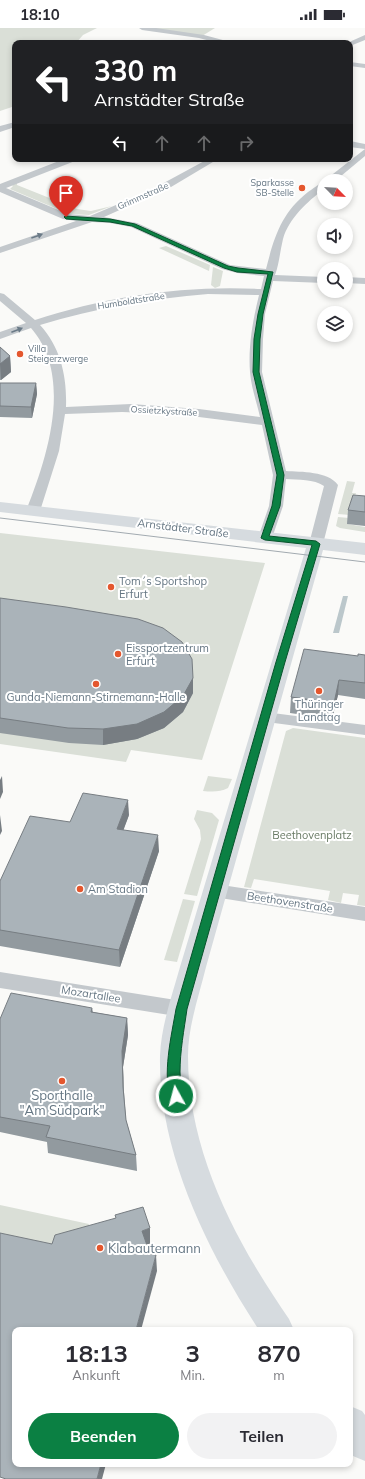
<!DOCTYPE html>
<html lang="de">
<head>
<meta charset="utf-8">
<style>
  :root { --surface:#fff; --page:#f2f2f3; --text:#2b2b33; --muted:#7c7c81; --accent:#0b8043 }
  body { margin:0; font-family:Mulish,sans-serif; background:var(--page); color:var(--text); height:100vh; display:flex; flex-direction:column; font-size:15px; white-space:nowrap }
  * { box-sizing:border-box; margin:0 }
  p { font-size:13px; color:var(--muted) }
  .icon { flex:none; width:22px; height:22px; fill:none; stroke:currentColor; stroke-width:2; stroke-linecap:round; stroke-linejoin:round }
  .map { position:relative; flex:1; overflow:hidden }
  .side { position:absolute; left:12px; top:1299px; width:341px; height:140px; display:flex; flex-direction:column; background:var(--surface); border-radius:8px; box-shadow:0 2px 6px #0003 }
  .side>* { flex:none }
  .top-card { position:absolute; left:12px; top:12px; width:341px; height:122px; border-radius:8px; box-shadow:0 2px 6px #0003; background:#202124; color:#fff; overflow:hidden }
  .needle { width:26px; rotate:114deg }
  .tools { position:absolute; left:317px; top:146px; display:grid; gap:8px }
  .tools a { display:grid; place-items:center; width:36px; height:36px; border-radius:50%; background:var(--surface); box-shadow:0 2px 6px #0003; font-size:20px }
  .pin { position:absolute; display:grid; place-items:center; width:34px; height:34px; color:#fff; margin:-41px -17px; border-radius:50% 50% 50% 0; rotate:-45deg; box-shadow:0 0 4px #0007 }
  .pin .icon { rotate:45deg }
  .me { position:absolute; width:44px; margin:-22px; rotate:353deg; stroke-linejoin:round; filter:drop-shadow(0 0 3px #0008) }
  .turn { display:flex; align-items:center; gap:14px; height:84px; padding:0 16px; font-size:18px }
  .turn .icon { width:52px; height:52px; stroke-width:2.5 }
  .turn b { display:block; font-size:28px; line-height:34px }
  .lanes { display:flex; align-items:center; height:38px; padding:0 16px; background:#0003; justify-content:center; gap:20px; direction:ltr }
  .lanes .off { opacity:.35 }
  .eta { display:flex; justify-content:space-evenly; align-items:center; height:68px; text-align:center }
  .eta b { font-size:24px; font-weight:700; line-height:28px }
  .cta { display:flex; gap:8px; margin-top:auto; padding:8px 16px }
  .cta a { flex:1; height:46px; border-radius:24px; background:var(--accent); color:#fff; font-size:16px; font-weight:700; line-height:46px; text-align:center }
  .cta a+a { background:var(--page); color:var(--text) }
  .status { display:flex; justify-content:space-between; align-items:center; height:28px; padding:0 20px; background:var(--surface); direction:ltr }
  .status svg { height:11px; fill:currentColor }
  .map>svg:first-child { display:block }
  .green { fill:#dadfd7 }
  .water { fill:#bbc7cb }
  .lines { fill:none; stroke-linecap:round; stroke-linejoin:round }
  .street { fill:#c3c8cc; fill-rule:evenodd }
  .secondary { fill:#d6dbdf; fill-rule:evenodd }
  .tram { stroke:#a2aab0; stroke-width:1 }
  .wall { fill:#929a9f }
  .shaded-wall { fill:#777d82 }
  .building { fill:#aab3b9; stroke:#777d82 }
  .oneway { fill:#6a7a87 }
  .route { fill:#0b8043; stroke:#07532c }
  .poi-dot { fill:#e4572e; stroke:#fff; stroke-width:1.5 }
  .labels { text-anchor:middle; stroke-width:4; stroke-linejoin:round; paint-order:stroke }
  .far-poi-label { font-size:9px; fill:#657683; stroke:#fff; text-anchor:end }
  .far-street-label { font-size:9px; fill:#657683; stroke:#fff }
  .street-label { font-size:11px; fill:#657683; stroke:#fff }
  .poi-label { font-size:11px; fill:#657683; stroke:#fff; text-anchor:start }
  .park-label { font-size:11px; fill:#687a64; stroke:#fff }
  .near-poi-label { font-size:13px; fill:#657683; stroke:#fff }
</style>
</head>
<body>
<div class="status"><b>18:10</b><svg viewBox="0 0 49 12"><path d="M0 12V9h3v3zM5 12V6h3v6zM10 12V3h3v9zM15 12V0h3v12zM26 1h20v11H26zM47 4h2v5h-2z"/></svg></div>
<div class="map">
<svg width="365" height="1451" viewBox="0 0 365 1451">
  <rect width="100%" height="100%" fill="#fafaf8"/>
  <g class="green">
    <polygon points="0,0 97,0 83,7 76,15 15,15 15,78 0,83"/>
    <polygon points="146,0 215,0 202,8"/>
    <polygon points="17,155 17,157 77,181 91,183 112,178 89,187 69,186 10,161 13,158 12,157"/>
    <polygon points="166,218 210,237 209,243 159,220"/>
    <polygon points="213,239 223,243 220,258 215,260 211,257"/>
    <polygon points="347,453 355,454 352,465 356,465 350,487 338,486"/>
    <polygon points="338,489 349,490 348,496 365,499 365,504 340,500 336,498"/>
    <polygon points="0,505 265,535 202,732 131,722 126,734 0,716"/>
    <polygon points="293,700 365,710 365,878 357,877 359,867 343,865 341,875 328,872 330,863 254,851 251,860 244,859 286,703"/>
    <path d="M208,748L232,751L228,760C220,764 213,764 203,763Z"/>
    <polygon points="197,782 212,785 219,792 197,868 184,866 201,811 200,802 194,791"/>
    <polygon points="183,871 195,873 177,934 164,932"/>
    <polygon points="0,1177 89,1196 83,1215 0,1220"/>
  </g>
  <polygon class="water" points="343,568 348,568 339,605 333,605"/>
  <g class="lines">
    <g class="street">
      <polygon points="139,0 156,0 204,7 234,15 218,15 199,10 142,2"/>
      <polygon points="365,7 365,12 350,18 350,15 347,15"/>
      <polygon points="350,34 365,36 365,40 350,38"/>
      <polygon points="15,94 15,99 0,104 0,98"/>
      <polygon points="350,113 365,116 365,128 335,153 324,153 365,121 350,119"/>
      <path d="M64,131H76L75,133L6,160L68,186L90,188L149,163L208,131H218L171,159L104,189L137,195L230,237L266,241C274,210 281,185 308,164C313,161 318,156 324,154V161C307,174 289,190 283,211C280,223 279,237 275,247L324,249V255L273,253L265,286L263,311L262,344L286,443C301,444 328,443 338,457L323,516L321,519L316,520L311,519L309,516L324,458C314,451 298,452 286,451L283,478L272,510L270,513L265,514L260,513L258,510L269,478L273,447L262,397L199,389L148,385L122,384L65,386L59,423L40,483L38,486H28L26,483C47,430 74,349 31,300L0,311V304L26,295L0,273V265L4,266L35,292C108,268 185,257 261,261L264,248L237,245L222,241L131,199L110,195L92,194L0,225V219L76,193L63,191L0,164V156ZM208,266L259,267C253,291 248,319 250,344C251,359 257,375 260,389L199,381L131,376L66,379C67,349 61,320 40,297C95,280 151,271 208,266Z"/>
      <polygon points="346,249 365,250 365,256 346,255"/>
      <polygon points="265,684 365,697 365,707 259,693 257,689 259,685"/>
      <polygon points="215,856 365,879 365,893 208,868 206,863 208,858"/>
      <polygon points="0,944 182,973 189,975 192,981 189,987 182,989 0,960"/>
    </g>
    <g class="secondary">
      <path d="M0,474L365,515V527L323,522L206,939C199,968 188,998 188,1028C188,1125 236,1214 289,1291L294,1302H259C208,1224 158,1124 160,1028C161,998 172,968 180,939L306,520L0,484Z"/>
      <polygon points="350,1378 362,1383 365,1387 365,1433 353,1428 350,1424"/>
    </g>
    <polyline class="tram" points="0,490 365,534"/>
  </g>
  <g class="wall">
    <polygon points="0,319 10,328 11,344 1,352 0,352"/>
    <polygon points="0,355 36,355 37,366 32,390 0,389"/>
    <polygon points="365,468 365,498 347,496 348,482"/>
    <polygon points="0,570 193,650 193,665 183,684 164,700 137,711 103,717 69,715 0,705"/>
    <polygon points="365,627 365,671 338,667 332,691 290,685 291,669 358,628"/>
    <polygon points="129,787 123,802 159,823 120,939 0,918 0,853"/>
    <polygon points="92,980 93,984 127,990 128,1007 123,1039 124,1064 126,1092 136,1127 137,1143 48,1125 47,1114 0,1104 0,991"/>
  </g>
  <g class="shaded-wall">
    <polygon points="10,328 11,344 1,352 0,336"/>
    <polygon points="36,355 37,366 32,390 31,379"/>
    <polygon points="193,650 193,665 183,684 164,700 137,711 103,717 103,701"/>
    <polygon points="339,652 338,667 332,691 334,675"/>
    <polygon points="2,748 3,764 0,771 0,752"/>
    <polygon points="128,772 129,787 118,817 117,801"/>
    <polygon points="0,787 2,803 0,807"/>
    <polygon points="158,807 159,823 120,939 119,922"/>
    <polygon points="127,990 128,1007 123,1039 124,1076 122,1023"/>
    <polygon points="150,1200 150,1216 143,1218 142,1203"/>
    <polygon points="156,1227 157,1243 141,1302 136,1302"/>
    <polygon points="101,1436 106,1436 102,1451 97,1451"/>
  </g>
  <g class="building">
    <polygon points="0,319 10,328 0,336"/>
    <polygon points="0,355 36,355 31,379 0,378"/>
    <polygon points="353,467 365,468 365,484 348,482"/>
    <polygon points="0,570 66,579 138,591 163,600 182,614 192,631 193,650 183,668 164,684 137,696 103,701 68,700 0,690"/>
    <polygon points="304,621 358,628 358,626 365,627 365,655 339,652 334,675 291,669"/>
    <polygon points="83,765 128,772 117,801 158,807 119,922 0,902 0,853 30,788 70,794"/>
    <polygon points="11,965 92,980 91,984 127,990 122,1023 123,1059 126,1092 136,1127 46,1109 50,1098 0,1089 0,991"/>
    <polygon points="143,1179 150,1200 142,1203 150,1226 156,1227 136,1302 15,1302 15,1436 101,1436 97,1451 6,1451 0,1449 0,1205 52,1216 55,1207 116,1190 115,1187"/>
  </g>
  <defs><path id="oneway-solid" d="M-6-.8H1V-3.2L6.5 0L1 3.2V.8H-6Z"/></defs>
  <g class="oneway">
    <use href="#oneway-solid" transform="translate(37 208) rotate(-20)"/>
    <use href="#oneway-solid" transform="translate(17 302) rotate(-21)"/>
  </g>
  <path class="route" d="M65,188L110,191L135,196L228,238L238,240L273,244L263,286L260,311L259,344L284,447L280,478L269,508L316,513L320,516L285,634L187,981C184,1002 180,1023 180,1044C180,1052 184,1065 181,1072L176,1073L172,1072C161,1050 172,1005 176,981L276,634L312,517L265,512L261,510L272,478L277,447L253,344L254,311L258,286L268,246L237,244L224,240L132,198L110,194L66,191L64,189Z"/>
  <g class="poi-dot">
    <circle cx="302" cy="160" r="4"/>
    <circle cx="20" cy="326" r="4"/>
    <circle cx="111" cy="559" r="4"/>
    <circle cx="118" cy="626" r="4"/>
    <circle cx="96" cy="656" r="4"/>
    <circle cx="319" cy="663" r="4"/>
    <circle cx="80" cy="861" r="4"/>
    <circle cx="62" cy="1053" r="4"/>
    <circle cx="100" cy="1220" r="4"/>
  </g>
  <g class="labels">
    <g class="far-poi-label">
      <text x="294" y="158">Sparkasse<tspan x="294" dy="10">SB-Stelle</tspan></text>
      <text x="28" y="324" text-anchor="start">Villa<tspan x="28" dy="10">Steigerzwerge</tspan></text>
    </g>
    <g class="far-street-label">
      <text transform="translate(143 168) rotate(-24)" y="3">Grimmstraße</text>
      <text transform="translate(131 273) rotate(-9)" y="3">Humboldtstraße</text>
      <text transform="translate(164 383) rotate(3)" y="3">Ossietzkystraße</text>
    </g>
    <g class="street-label">
      <text transform="translate(183 500) rotate(7)" y="4">Arnstädter Straße</text>
      <text transform="translate(290 874) rotate(9)" y="4">Beethovenstraße</text>
      <text transform="translate(91 966) rotate(9)" y="4">Mozartallee</text>
    </g>
    <g class="poi-label">
      <text x="119" y="557">Tom´s Sportshop<tspan x="119" dy="13">Erfurt</tspan></text>
      <text x="126" y="624">Eissportzentrum<tspan x="126" dy="13">Erfurt</tspan></text>
      <text x="96" y="673" text-anchor="middle">Gunda-Niemann-Stirnemann-Halle</text>
      <text x="319" y="680" text-anchor="middle">Thüringer<tspan x="319" dy="13">Landtag</tspan></text>
      <text x="88" y="865">Am Stadion</text>
    </g>
    <g class="park-label">
      <text x="312" y="811">Beethovenplatz</text>
    </g>
    <g class="near-poi-label">
      <text x="62" y="1072">Sporthalle<tspan x="62" dy="15">"Am Südpark"</tspan></text>
      <text x="108" y="1225" text-anchor="start">Klabautermann</text>
    </g>
  </g>
</svg>
<div class="tools">
<a><svg class="needle" viewBox="-14 -14 28 28"><path d="M0-13l5 13h-10z" fill="#e53935"/><path d="M0 13l5-13h-10z" fill="#7c7c81"/></svg></a>
<a><svg class="icon" aria-label="sound" viewBox="0 0 24 24"><path d="M4 9h4l5-4v14l-5-4H4zM17 9q2 3 0 6"/></svg></a>
<a><svg class="icon" aria-label="search" viewBox="0 0 24 24"><circle cx="10" cy="10" r="6"/><path d="M15 15l6 6"/></svg></a>
<a><svg class="icon" aria-label="layers" viewBox="0 0 24 24"><path d="M12 4l9 5-9 5-9-5zM3 14l9 5 9-5"/></svg></a>
</div>
<div class="pin" style="left:66px;top:189px;background:#d93025"><svg class="icon" aria-label="arrive" viewBox="0 0 24 24"><path d="M6 21V4h12l-3 4 3 4H6"/></svg></div>
<svg class="me" style="left:176px;top:1068px" viewBox="-20 -20 40 40"><circle r="17" fill="#0b8043" stroke="#fff" stroke-width="3"/><path d="M0-11L8 9 0 5-8 9z" fill="#fff"/></svg>
<div class="top-card">
<div class="turn"><svg class="icon" aria-label="left" viewBox="0 0 24 24"><path d="M17 20v-9H6M10 6l-5 5 5 5"/></svg><div><b>330 m</b>Arnstädter Straße</div></div>
<div class="lanes"><svg class="icon" aria-label="left" viewBox="0 0 24 24"><path d="M17 20v-9H6M10 6l-5 5 5 5"/></svg><svg class="icon off" aria-label="ahead" viewBox="0 0 24 24"><path d="M12 20V5M6 11l6-6 6 6"/></svg><svg class="icon off" aria-label="ahead" viewBox="0 0 24 24"><path d="M12 20V5M6 11l6-6 6 6"/></svg><svg class="icon off" aria-label="right" viewBox="0 0 24 24"><path d="M7 20v-9h11M14 6l5 5-5 5"/></svg></div>
</div>
<section class="side">
<div class="eta">
<div><b>18:13</b><p>Ankunft</p></div>
<div><b>3</b><p>Min.</p></div>
<div><b>870</b><p>m</p></div>
</div>
<div class="cta"><a>Beenden</a><a>Teilen</a></div>
</section>
</div>
</body>
</html>
